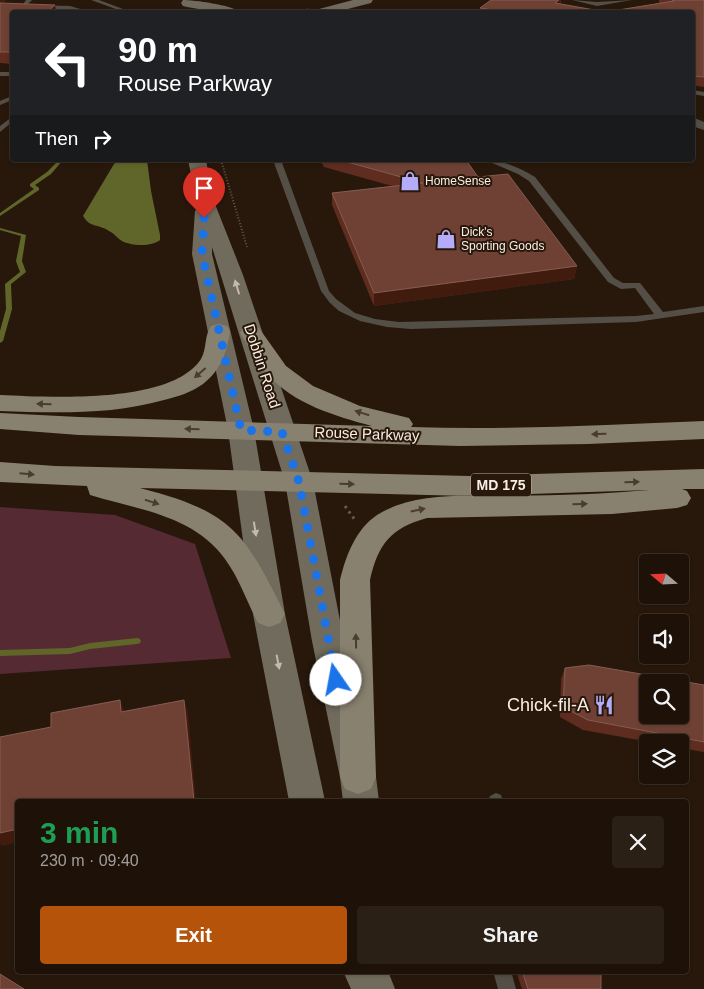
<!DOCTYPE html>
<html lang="en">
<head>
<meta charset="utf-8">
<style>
  :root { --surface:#1e1208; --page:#2b2016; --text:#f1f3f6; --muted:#a19e9c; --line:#3c3229; --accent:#b45309 }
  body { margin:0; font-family:Helvetica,sans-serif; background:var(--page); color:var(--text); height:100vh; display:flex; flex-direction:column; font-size:19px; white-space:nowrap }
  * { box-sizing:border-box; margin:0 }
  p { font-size:16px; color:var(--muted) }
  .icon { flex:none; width:28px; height:28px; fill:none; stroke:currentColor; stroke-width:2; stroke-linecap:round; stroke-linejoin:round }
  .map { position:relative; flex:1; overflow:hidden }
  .details { position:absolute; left:15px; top:799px; width:674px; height:175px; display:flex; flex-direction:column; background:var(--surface); border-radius:5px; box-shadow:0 1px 4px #0004,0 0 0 1px var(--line) }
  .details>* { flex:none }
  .guide { position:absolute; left:10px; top:10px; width:685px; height:152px; border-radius:5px; box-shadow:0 1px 4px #0004,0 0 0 1px var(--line); background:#202124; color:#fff; overflow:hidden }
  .needle { width:32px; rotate:289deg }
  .controls { position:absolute; left:639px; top:554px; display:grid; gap:10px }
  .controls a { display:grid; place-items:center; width:50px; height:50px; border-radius:5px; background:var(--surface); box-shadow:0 1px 4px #0004,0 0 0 1px var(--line); font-size:25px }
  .pin { position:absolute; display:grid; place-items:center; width:42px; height:42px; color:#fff; margin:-51px -21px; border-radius:50% 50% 50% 0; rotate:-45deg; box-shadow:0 0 5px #0007 }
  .pin .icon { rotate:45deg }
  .me { position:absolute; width:55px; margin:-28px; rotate:348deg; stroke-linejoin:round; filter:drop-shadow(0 0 4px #0008) }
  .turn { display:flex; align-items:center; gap:18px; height:105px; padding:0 25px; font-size:22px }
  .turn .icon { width:65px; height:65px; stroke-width:2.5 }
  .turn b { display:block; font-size:35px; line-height:42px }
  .then { display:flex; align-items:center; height:48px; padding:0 25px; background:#0003; gap:10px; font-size:19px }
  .round { display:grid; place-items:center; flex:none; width:52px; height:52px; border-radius:5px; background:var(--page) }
  .headline { display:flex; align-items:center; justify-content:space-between; height:85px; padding:0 25px }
  h1 { font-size:30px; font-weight:600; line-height:38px; color:#1e9e55 }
  .cta { display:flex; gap:10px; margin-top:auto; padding:10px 25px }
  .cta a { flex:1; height:58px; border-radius:5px; background:var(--accent); color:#fff; font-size:20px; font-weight:600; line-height:58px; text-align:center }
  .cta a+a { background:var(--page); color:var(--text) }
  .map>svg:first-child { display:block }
  .green { fill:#552a33 }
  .water { fill:#606629 }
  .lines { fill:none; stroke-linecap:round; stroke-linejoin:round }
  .stream { fill:#606629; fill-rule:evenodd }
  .path-far1 { stroke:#685a4e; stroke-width:2; stroke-dasharray:1 2; stroke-linecap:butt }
  .path { stroke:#685a4e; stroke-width:3; stroke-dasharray:2.5 4; stroke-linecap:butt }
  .lane { fill:#534f46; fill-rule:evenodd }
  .street { fill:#534f46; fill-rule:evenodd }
  .secondary { fill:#716b5d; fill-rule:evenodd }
  .primary { fill:#89816f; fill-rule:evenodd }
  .wall { fill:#5f2c20 }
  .shaded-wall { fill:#421b0f }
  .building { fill:#6f4135; stroke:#855c51; fill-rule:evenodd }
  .oneway { fill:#c3baaf }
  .oneway2 { fill:#4a3d2e }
  .route { stroke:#1a73e8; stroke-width:9; stroke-dasharray:0 16.2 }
  .labels { text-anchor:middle; stroke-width:4; stroke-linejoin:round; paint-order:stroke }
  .far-poi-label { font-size:12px; fill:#f9eee5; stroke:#28180b; text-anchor:start }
  .shield { fill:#28180b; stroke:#baaea4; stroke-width:1 }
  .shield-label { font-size:14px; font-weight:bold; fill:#f9eee5 }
  .street-label { font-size:15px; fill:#f9eee5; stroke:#28180b }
  .near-poi-label { font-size:18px; fill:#f9eee5; stroke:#28180b; text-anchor:end }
</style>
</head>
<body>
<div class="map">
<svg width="704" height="989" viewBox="0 0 704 989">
  <rect width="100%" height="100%" fill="#28180b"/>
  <polygon class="green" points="0,507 115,515 195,544 231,658 0,674"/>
  <path class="water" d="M119,160H147L151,191L160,235V240C152,247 131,246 122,241C117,238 114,233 109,231C99,224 90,228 83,216L114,164Z"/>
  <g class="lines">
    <g class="stream">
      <polygon points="59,160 63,160 51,174 35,185 39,188 39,190 0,216 0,213 34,189 30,186 30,184 47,172"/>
      <polygon points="0,228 26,235 22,261 26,272 11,284 12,309 3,341 0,343 0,331 6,309 5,284 20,272 16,261 21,236 0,230"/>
      <polygon points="137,638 140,639 141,641 140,643 137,644 90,649 70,654 0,656 0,650 70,648 90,643"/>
    </g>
    <g class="path-far1">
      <polyline points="299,12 308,9"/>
      <polyline points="221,160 247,247"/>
    </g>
    <polyline class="path" points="345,506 355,520"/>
    <g class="lane">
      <polygon points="26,0 32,0 27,5 70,6 91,12 21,7"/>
      <polygon points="91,0 99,0 131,12 124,12"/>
      <polygon points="572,0 597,2 632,0 597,6"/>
      <rect x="0" y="72" width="12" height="4"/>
      <polygon points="692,90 704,92 704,96 692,94"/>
      <polygon points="12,96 12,100 0,105 0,101"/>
      <polygon points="12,117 12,122 0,132 0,126"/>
      <path d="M273,160H281L329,291L336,299L355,313L375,319L399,322L636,316L654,314L635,288L621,289L608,282L529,181L518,174L485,160C503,160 520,168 535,177L614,278L623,283H640L663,312L704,306V312L636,322L411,329L387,327L360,321L339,311L330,303L321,291Z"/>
      <polygon points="496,793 501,795 503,801 488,801 490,796"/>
      <polygon points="493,971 511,971 516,989 498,989"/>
    </g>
    <polygon class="street" points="692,117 704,122 704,130 692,126"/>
    <g class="secondary">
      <path d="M183,0C193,0 233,5 239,12H216L187,7L183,6L181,3Z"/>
      <polygon points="353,0 373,0 371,3 336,12 318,12 319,9"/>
      <polygon points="188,160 206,160 213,199 243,275 313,482 344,641 376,777 379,801 343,801 340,777 312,641 285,482 212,247 212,254 254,430 285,614 325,801 289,801 253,614 228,430 192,254 195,211 198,207"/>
      <polygon points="343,971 388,971 395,989 351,989"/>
    </g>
    <g class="primary">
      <path d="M219,324L227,326L230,331C227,352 221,370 203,384C192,392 177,397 164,400C111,415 55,413 0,411V395C49,397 171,405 201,359C207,349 204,336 211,326Z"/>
      <path d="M251,326L259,328L286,366L313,386L360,406L409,418L413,424L411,427C509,430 606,425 704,421V439L588,444L460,446L79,435L0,429V413L79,417L372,426C335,416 294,404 268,375C257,362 249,347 240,333L243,328Z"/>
      <path d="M0,462L55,466L469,476L704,469V489H682L687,491L691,498L687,505L677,508L612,514L427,518C391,528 378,544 370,580L376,777L371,789L358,794L345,789L340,777V580C346,556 355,530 377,515C417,490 471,497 515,496C560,495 605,494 649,490L469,496L140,488C233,512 244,532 285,614L280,623L269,627L258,623C247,602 239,578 225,559C193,515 139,510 90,495L87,486L0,482Z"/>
    </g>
  </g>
  <g class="wall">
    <polygon points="0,0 6,0 3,3 12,12 12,64 0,63"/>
    <polygon points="491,0 561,0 561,4 606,12 660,3 659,3 659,0 704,0 704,87 692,85 692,12 480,12 480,8"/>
    <polygon points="320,160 466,160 478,177 577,266 574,279 374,306 332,205 332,193 392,186 324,167"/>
    <polygon points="565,668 704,685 704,752 680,748 680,742 650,742 583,730 560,717 561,679"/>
    <polygon points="516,971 601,971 601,989 522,989"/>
  </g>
  <g class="shaded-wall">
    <polygon points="0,0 6,0 0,5"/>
    <polygon points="559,0 561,0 560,6 555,3"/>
    <polygon points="55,5 56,12 47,12"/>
    <polygon points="577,266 574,279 374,306 374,293"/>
    <polygon points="120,700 125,713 121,712"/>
    <polygon points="184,700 188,712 196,801 194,801"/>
    <polygon points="18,829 18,842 2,846 0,843 0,833"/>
  </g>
  <g class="building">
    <polygon points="491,0 559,0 555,3 606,12 674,1 672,0 704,0 704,77 692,76 692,12 505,12 480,8"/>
    <polygon points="0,3 55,5 47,12 12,12 12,52 0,52"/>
    <polygon points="340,160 466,160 478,177 508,174 577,266 374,293 332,193 423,183"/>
    <path d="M589,665L704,685V742L588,720L563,707L565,668ZM648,682H680V715H648Z"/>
    <polygon points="120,700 121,712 184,700 194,801 18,801 18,829 0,833 0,737 51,727 51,713"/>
    <polygon points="522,971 601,971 601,989 528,989"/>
    <polygon points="0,974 24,989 0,989"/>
  </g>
  <defs><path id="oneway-solid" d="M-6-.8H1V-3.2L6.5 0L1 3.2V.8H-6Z" transform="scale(1.25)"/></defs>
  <g class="oneway">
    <use href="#oneway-solid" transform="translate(237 287) rotate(-107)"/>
    <use href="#oneway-solid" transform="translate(255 529) rotate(81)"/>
    <use href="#oneway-solid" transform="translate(278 662) rotate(79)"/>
  </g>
  <g class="oneway2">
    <use href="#oneway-solid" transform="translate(200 373) rotate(139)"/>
    <use href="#oneway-solid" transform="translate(44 404) rotate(-179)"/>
    <use href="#oneway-solid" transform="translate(362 413) rotate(-163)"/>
    <use href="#oneway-solid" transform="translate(192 429) rotate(-178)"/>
    <use href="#oneway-solid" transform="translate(599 434) rotate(178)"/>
    <use href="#oneway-solid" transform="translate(27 474) rotate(5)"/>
    <use href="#oneway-solid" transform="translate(632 482) rotate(-2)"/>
    <use href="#oneway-solid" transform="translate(347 484) rotate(1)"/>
    <use href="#oneway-solid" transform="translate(152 502) rotate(18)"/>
    <use href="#oneway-solid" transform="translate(580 504) rotate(-1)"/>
    <use href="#oneway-solid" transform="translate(418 510) rotate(-12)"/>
    <use href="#oneway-solid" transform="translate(356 641) rotate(-91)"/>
  </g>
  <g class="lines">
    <polyline class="route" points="204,218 202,254 241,430 282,432 299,482 336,680"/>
  </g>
  <defs>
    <symbol id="shop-bare" viewBox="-9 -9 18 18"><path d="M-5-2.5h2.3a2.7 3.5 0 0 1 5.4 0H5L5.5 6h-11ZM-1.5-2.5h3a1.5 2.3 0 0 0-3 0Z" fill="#b4acf9" stroke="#28180b" stroke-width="2.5" paint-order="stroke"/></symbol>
    <symbol id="restaurant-bare" viewBox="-9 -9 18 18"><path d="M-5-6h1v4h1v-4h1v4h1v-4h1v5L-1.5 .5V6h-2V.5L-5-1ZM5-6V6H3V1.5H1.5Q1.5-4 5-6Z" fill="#b4acf9" stroke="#28180b" stroke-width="2.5" paint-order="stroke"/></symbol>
  </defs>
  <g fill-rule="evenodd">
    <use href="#shop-bare" x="396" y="167" width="28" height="28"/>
    <use href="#shop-bare" x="432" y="225" width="28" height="28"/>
    <use href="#restaurant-bare" x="590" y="691" width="28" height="28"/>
  </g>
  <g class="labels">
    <g class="far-poi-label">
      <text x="425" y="185">HomeSense</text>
      <text x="461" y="236">Dick's<tspan x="461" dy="14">Sporting Goods</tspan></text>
    </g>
    <rect class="shield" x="471" y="473.5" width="60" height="23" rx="4"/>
    <g class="shield-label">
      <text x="501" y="490">MD 175</text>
    </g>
    <g class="street-label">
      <text transform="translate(262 366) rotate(72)" y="5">Dobbin Road</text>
      <text transform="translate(367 434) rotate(2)" y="5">Rouse Parkway</text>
    </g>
    <g class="near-poi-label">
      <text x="589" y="711">Chick-fil-A</text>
    </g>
  </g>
</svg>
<div class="controls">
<a><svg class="needle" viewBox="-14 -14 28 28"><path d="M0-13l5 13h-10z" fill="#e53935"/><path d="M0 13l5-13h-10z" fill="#a19e9c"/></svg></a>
<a><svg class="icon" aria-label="sound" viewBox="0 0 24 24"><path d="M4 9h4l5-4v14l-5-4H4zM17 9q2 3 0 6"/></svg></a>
<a><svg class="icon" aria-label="search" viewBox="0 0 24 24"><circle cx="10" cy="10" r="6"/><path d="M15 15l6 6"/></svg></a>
<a><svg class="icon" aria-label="layers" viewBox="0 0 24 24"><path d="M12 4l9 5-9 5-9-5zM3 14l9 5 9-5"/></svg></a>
</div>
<div class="pin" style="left:204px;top:218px;background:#d93025"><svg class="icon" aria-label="arrive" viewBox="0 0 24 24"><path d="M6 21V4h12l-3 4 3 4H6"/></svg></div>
<svg class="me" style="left:336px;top:680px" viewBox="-20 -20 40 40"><circle r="19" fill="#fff"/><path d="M0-13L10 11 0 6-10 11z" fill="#1a73e8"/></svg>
<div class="guide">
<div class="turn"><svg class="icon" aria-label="left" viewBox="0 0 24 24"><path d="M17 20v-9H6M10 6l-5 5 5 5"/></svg><div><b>90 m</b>Rouse Parkway</div></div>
<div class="then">Then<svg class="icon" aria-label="right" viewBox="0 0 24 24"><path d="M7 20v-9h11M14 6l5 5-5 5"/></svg></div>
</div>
<section class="details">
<div class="headline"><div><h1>3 min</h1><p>230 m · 09:40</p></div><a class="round"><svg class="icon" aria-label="close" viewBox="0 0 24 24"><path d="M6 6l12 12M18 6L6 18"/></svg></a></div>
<div class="cta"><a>Exit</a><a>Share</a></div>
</section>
</div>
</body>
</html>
